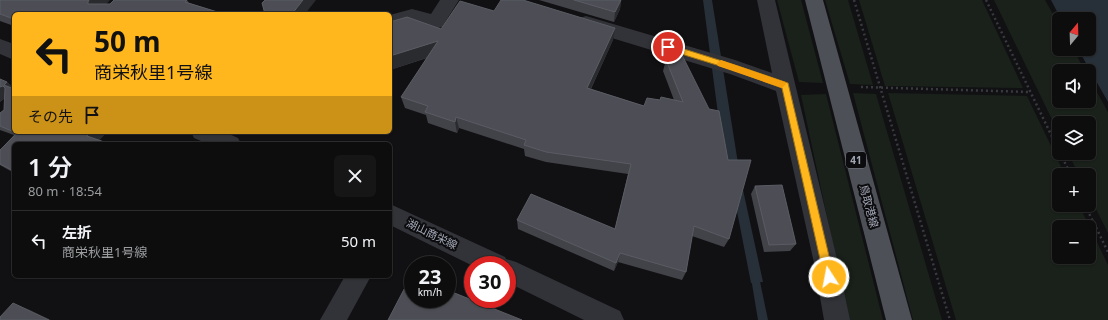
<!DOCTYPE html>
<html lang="ja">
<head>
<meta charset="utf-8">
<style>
  :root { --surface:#0d0d0e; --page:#161617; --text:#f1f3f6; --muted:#9a9c9e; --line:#2d2d2e }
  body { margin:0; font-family:"Noto Sans","Noto Sans JP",sans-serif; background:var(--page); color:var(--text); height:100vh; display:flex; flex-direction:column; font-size:15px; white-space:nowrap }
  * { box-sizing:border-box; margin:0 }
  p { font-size:13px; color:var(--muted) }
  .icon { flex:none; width:22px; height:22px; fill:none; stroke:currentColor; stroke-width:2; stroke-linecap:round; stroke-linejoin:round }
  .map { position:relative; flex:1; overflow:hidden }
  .drawer { position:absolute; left:12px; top:142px; width:380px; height:136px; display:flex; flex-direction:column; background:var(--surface); border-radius:6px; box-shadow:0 1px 3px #0004,0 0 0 1px var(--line) }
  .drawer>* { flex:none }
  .top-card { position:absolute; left:12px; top:12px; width:380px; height:122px; border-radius:6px; box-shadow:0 1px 3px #0004,0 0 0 1px var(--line); background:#ffb71d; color:#111; overflow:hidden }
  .needle { width:26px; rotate:19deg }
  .fabs { position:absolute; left:1052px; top:12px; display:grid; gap:8px }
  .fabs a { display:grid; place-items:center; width:44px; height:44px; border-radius:6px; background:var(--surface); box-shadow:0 1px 3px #0004,0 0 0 1px var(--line); font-size:20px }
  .speed { position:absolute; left:404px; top:256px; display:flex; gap:8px; font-size:20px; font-weight:700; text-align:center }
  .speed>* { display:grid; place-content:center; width:52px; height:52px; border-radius:50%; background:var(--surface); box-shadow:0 1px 3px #0004,0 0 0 1px var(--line); line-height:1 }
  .speed small { font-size:10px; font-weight:400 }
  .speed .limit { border:6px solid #d22; background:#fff; color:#111 }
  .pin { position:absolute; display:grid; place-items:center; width:34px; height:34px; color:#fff; margin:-17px; border:2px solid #fff; border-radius:50%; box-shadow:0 1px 4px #0007 }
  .me { position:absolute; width:44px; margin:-22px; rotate:349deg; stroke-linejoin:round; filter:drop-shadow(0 0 3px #0008) }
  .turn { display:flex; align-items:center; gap:14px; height:84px; padding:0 16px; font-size:18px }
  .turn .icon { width:52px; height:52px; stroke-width:2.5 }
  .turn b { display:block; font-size:28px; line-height:34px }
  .then { display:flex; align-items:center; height:38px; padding:0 16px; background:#0003; gap:8px; font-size:15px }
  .round { display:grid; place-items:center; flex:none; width:42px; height:42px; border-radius:6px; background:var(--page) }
  .overview { display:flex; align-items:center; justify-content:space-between; height:68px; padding:0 16px }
  h1 { font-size:24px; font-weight:600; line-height:30px }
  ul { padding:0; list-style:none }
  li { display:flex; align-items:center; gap:12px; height:60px; padding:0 16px; border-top:1px solid var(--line) }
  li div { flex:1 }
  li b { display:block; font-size:15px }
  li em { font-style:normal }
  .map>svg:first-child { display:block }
  .green { fill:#19211a; fill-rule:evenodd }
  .water { fill:#273038 }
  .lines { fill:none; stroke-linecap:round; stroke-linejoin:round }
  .stream { fill:#273038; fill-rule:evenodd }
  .path { stroke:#383a3f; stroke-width:2.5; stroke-dasharray:2 3; stroke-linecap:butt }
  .minor { fill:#323338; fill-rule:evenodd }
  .tertiary { fill:#323338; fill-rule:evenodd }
  .primary { fill:#4e5058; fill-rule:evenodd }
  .wall { fill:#424349 }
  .shaded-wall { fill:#2a2b2f }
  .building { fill:#4d4e55; stroke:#5a5c64 }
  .route { fill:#ffb71d; stroke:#a67713 }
  .slow { fill:#f59e0b }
  .labels { text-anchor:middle; stroke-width:4; stroke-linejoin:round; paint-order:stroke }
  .shield { fill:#0c0c0e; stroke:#757883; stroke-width:1 }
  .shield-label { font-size:10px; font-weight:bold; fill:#a2a7b5 }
  .street-label { font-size:11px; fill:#a2a7b5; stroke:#0c0c0e }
</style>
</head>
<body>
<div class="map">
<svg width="1108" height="320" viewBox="0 0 1108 320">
  <rect width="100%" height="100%" fill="#111113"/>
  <g class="green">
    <polygon points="777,0 801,0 823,83 799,82"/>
    <polygon points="825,0 848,0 873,85 850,84"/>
    <polygon points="859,0 982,0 1023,88 885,86"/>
    <polygon points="994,0 1045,0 1059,25 1059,49 1073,49 1085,71 1059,71 1059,101 1089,101 1089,78 1108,112 1108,233 1089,195 1089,175 1079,175 1068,153 1089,153 1089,123 1059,123 1059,134"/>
    <polygon points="853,93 876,94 942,320 913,320"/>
    <path d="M888,93L1027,96L1065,175H1059V205H1079L1108,265V320H956ZM1059,227H1089V257H1059Z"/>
    <polygon points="826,94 883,320 849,320 801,95"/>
  </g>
  <g class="water">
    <polygon points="703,0 712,0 740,176 763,282 751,283 718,114"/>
    <polygon points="1051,0 1108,0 1108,102 1078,49 1089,49 1089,19 1061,19"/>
  </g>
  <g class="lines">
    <polygon class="stream" points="754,268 757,269 758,272 768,320 758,320 750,272 751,269"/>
    <g class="path">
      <polyline points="854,0 950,320"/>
      <polyline points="986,0 1059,151"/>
      <polyline points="861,87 1030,92"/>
      <polyline points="1060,153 1071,175"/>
      <polyline points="1085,205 1108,252"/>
    </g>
    <g class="minor">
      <polygon points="440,0 459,0 442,27 435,29 412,23 390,29 390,15 412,9 431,14"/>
      <polygon points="757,0 775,0 838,263 850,320 824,320 814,263 776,91 730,74 579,28 576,23 579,18 586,16 735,60 772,73"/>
      <polygon points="345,276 371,276 347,320 320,320"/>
    </g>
    <g class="tertiary">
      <polygon points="0,39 14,44 14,60 0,54"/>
      <polygon points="191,132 225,132 238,138 241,144 208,144 194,138"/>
      <polygon points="390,204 505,257 506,259 516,262 620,311 624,320 584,320 507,282 507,265 473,266 390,225"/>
    </g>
    <polygon class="primary" points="805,0 823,0 912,320 886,320"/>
  </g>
  <g class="wall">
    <polygon points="0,0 110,4 114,0 187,0 189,3 224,14 14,14 14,26 0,21"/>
    <polygon points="539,0 621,0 620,9 614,22"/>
    <polygon points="494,11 613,40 591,89 644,106 660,100 674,100 663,71 666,60 681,53 729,239 724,247 692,236 686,272 682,280 618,262 614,271 518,229 517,220 615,229 628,174 546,162 525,156 524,149 459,128 457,133 428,123 426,115 405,108 401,97 427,58 390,70 390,22 441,29"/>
    <polygon points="7,82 14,88 14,132 107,132 99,140 14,144 14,173 0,165 0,150 14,135 0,130 0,113 4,110 5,98 0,102"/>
    <polygon points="755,186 796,244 790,251 764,252 751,194"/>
  </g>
  <g class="shaded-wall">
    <polygon points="89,0 110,0 98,13 88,4 88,2"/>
    <polygon points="303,0 316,0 305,14 292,14"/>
    <polygon points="621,0 620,9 614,22 615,12"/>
    <polygon points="615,28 613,40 586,99 587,88"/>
    <polygon points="438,41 441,53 390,70 390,56"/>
    <polygon points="7,82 14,88 14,93 4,85"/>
    <polygon points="3,86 14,95 6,97 0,102 0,87"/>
    <polygon points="456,117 459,128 457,133 455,122"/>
    <polygon points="90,132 107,132 96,144 87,136"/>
    <polygon points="620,253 618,262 614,271 616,263"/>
    <polygon points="13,303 30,310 51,320 49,320"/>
  </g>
  <g class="building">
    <polygon points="0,0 89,0 88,2 88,4 110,4 114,0 187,0 185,2 224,14 70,14 67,13 66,14 14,14 14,19 0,14"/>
    <polygon points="265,0 303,0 292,14 265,14 262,3"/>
    <polygon points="501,0 523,0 615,28 587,88 644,106 647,98 660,100 661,97 683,102 666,60 681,53 709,109 719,111 728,160 751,160 729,239 694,226 686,272 620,253 616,263 517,220 531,194 615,229 631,164 546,152 524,145 526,140 456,117 455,122 425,112 428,106 401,97 438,41 390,56 390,22 407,17 441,29 460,1 494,11"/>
    <polygon points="574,0 621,0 615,12"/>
    <polygon points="0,79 7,82 4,85 14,89 14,132 0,126 0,113 4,110 5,88 3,86 0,87"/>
    <polygon points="14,132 90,132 87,136 110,144 14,144 14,171 0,164 0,150 17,133"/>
    <polygon points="782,185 796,244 769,245 755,186"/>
    <polygon points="411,276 413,277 413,299 447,299 447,290 522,320 388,320"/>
    <polygon points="13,303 49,320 0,320 0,317"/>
  </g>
  <polygon class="route" points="668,44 738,66 788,83 834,277 833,281 829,282 825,281 824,277 782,88 733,70 665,49 665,45"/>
  <polygon class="slow" points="721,60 785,82 786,84 782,88 718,66 717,63"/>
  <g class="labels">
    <rect class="shield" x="846" y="152" width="20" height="16" rx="3"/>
    <g class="shield-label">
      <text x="856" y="164">41</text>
    </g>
    <g class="street-label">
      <text transform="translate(869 206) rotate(75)" y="4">鳥取港線</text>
      <text transform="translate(432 234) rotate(26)" y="4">湖山商栄線</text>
    </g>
  </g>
</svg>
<div class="fabs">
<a><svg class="needle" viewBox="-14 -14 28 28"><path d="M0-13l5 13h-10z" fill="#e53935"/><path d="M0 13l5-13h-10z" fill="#9a9c9e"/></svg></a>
<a><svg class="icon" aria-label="sound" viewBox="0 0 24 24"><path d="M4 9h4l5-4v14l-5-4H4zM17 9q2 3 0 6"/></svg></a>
<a><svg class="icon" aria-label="layers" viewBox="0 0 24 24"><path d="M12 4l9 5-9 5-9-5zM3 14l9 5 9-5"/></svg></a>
<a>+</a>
<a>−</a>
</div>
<div class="speed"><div>23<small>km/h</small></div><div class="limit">30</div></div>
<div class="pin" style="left:668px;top:47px;background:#d93025"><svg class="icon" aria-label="arrive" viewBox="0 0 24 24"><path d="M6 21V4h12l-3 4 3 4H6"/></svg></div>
<svg class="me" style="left:829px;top:277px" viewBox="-20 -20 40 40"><circle r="17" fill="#ffb71d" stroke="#fff" stroke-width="3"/><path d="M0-11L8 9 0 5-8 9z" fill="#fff"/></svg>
<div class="top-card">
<div class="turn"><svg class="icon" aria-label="left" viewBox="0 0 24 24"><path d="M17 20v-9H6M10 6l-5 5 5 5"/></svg><div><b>50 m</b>商栄秋里1号線</div></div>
<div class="then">その先<svg class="icon" aria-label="arrive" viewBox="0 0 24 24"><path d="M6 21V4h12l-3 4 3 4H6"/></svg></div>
</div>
<section class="drawer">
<div class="overview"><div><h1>1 分</h1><p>80 m · 18:54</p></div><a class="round"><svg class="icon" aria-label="close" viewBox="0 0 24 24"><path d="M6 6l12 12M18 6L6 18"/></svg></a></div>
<ul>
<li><svg class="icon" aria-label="left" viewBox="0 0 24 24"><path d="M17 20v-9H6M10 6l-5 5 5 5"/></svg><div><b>左折</b><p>商栄秋里1号線</p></div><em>50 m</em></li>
</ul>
</section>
</div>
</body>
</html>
